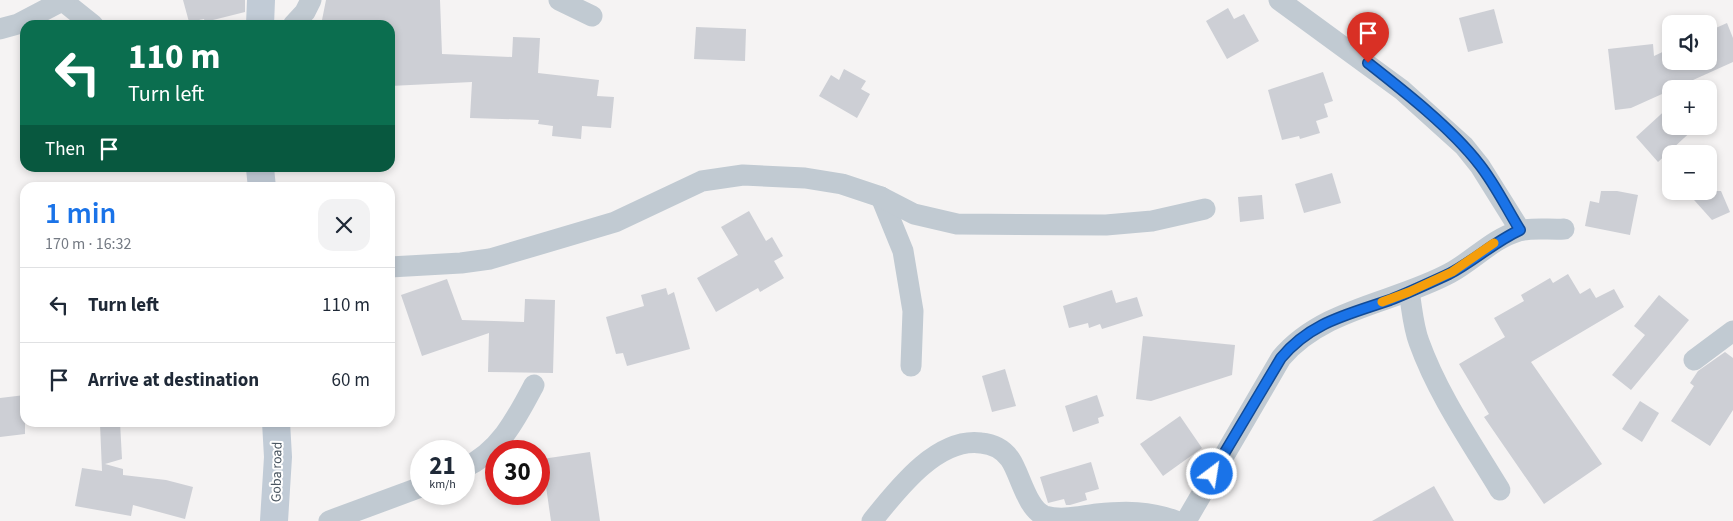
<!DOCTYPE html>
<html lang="en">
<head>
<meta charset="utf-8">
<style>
  :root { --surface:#fff; --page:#f2f2f3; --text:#1f2937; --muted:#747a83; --line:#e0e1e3; --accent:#1a73e8 }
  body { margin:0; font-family:"Source Sans 3",sans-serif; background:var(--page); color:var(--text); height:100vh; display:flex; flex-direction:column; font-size:19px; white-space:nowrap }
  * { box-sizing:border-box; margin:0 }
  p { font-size:16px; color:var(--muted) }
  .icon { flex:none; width:28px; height:28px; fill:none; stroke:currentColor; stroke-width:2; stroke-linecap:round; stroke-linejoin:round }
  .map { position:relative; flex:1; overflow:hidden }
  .panel { position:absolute; left:20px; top:182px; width:375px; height:245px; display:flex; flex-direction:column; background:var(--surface); border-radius:15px; box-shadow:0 2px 8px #0003 }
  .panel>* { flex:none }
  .top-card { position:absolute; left:20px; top:20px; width:375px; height:152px; border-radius:15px; box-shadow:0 2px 8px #0003; background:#0b6e4f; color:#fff; overflow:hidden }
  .controls { position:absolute; left:1662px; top:15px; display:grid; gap:10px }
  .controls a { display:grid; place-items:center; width:55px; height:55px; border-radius:10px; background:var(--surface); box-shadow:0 2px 8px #0003; font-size:25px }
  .speed { position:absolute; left:410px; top:440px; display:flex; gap:10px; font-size:25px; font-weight:700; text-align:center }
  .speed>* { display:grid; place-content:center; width:65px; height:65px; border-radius:50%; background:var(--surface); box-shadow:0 2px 8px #0003; line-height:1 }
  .speed small { font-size:12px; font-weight:400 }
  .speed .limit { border:8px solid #d22; background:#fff; color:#111 }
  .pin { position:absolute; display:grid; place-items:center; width:42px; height:42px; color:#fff; margin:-51px -21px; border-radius:50% 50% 50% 0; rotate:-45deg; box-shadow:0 0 5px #0007 }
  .pin .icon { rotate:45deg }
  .me { position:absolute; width:55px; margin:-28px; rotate:31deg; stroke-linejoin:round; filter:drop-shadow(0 0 4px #0008) }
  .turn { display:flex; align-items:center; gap:18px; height:105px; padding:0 25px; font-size:22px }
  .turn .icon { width:65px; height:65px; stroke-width:2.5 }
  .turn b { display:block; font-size:35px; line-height:42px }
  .then { display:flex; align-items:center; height:48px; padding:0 25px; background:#0003; gap:10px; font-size:19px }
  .round { display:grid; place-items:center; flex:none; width:52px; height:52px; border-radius:15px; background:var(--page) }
  .overview { display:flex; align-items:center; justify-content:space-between; height:85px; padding:0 25px }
  h1 { font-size:30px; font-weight:600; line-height:38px; color:var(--accent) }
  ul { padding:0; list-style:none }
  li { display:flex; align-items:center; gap:15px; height:75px; padding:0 25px; border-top:1px solid var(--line) }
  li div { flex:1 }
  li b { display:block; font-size:19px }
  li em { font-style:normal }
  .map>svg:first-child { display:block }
  .building { fill:#cdcfd5 }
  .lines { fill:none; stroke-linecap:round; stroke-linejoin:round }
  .street { stroke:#c1cad2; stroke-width:21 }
  .secondary { stroke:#c1cbd6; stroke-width:28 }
  .route-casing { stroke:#114b97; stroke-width:12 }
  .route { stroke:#1a73e8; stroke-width:9 }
  .slow { stroke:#f59e0b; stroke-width:9 }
  .labels { text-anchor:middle; stroke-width:4; stroke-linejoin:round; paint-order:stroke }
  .street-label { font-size:14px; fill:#4a5661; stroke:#fff }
</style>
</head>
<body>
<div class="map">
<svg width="1733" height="521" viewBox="0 0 1733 521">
  <rect width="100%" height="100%" fill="#f5f3f3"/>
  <g class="building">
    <polygon points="183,0 245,0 245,12 205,22 204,19 189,22"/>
    <polygon points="326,0 440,0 442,54 512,57 513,37 540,38 538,73 599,80 597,96 614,97 611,128 582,126 581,139 552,136 553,126 538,124 539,120 470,118 472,82 390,86 390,25 321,25"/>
    <polygon points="1228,8 1234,19 1244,14 1259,41 1227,59 1206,21"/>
    <polygon points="1494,9 1503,43 1468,52 1459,18"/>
    <polygon points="1727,23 1733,38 1733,62 1631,108 1615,110 1608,49 1653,44 1654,56 1671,48 1671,61 1709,61 1709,31"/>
    <polygon points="696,27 746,29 745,61 694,59"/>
    <polygon points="844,69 866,81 861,89 870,94 857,118 819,96 831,75 839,80"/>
    <polygon points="1323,72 1333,101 1324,104 1328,117 1316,121 1320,133 1300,139 1299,136 1282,140 1268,90"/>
    <polygon points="1671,105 1671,126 1697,126 1658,162 1636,137"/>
    <polygon points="1332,173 1341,203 1304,213 1295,184"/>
    <polygon points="1601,191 1617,191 1638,195 1630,235 1585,226 1590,201 1599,203"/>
    <polygon points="1686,191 1721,191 1730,212 1712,220"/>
    <polygon points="1262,195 1264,219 1240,222 1238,197"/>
    <polygon points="749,211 766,241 772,237 783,256 774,261 784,278 760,292 758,288 716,312 697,278 738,255 721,227"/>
    <polygon points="1568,274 1580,294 1590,288 1596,298 1614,289 1624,307 1531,362 1602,464 1544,504 1484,417 1489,414 1459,364 1505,337 1494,318 1524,301 1521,295 1550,278 1553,283"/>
    <polygon points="447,279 462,320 524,322 525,299 555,300 553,373 488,372 489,333 422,356 401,295"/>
    <polygon points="666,288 668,295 674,292 690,349 627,366 623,353 616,354 606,317 644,306 641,295"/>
    <polygon points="1112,290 1116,303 1137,297 1143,316 1102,329 1100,324 1089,328 1088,323 1069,328 1063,306"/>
    <polygon points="1659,295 1689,320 1631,390 1612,375 1645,335 1634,326"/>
    <polygon points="1143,336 1235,345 1232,375 1151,401 1136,399"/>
    <polygon points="1725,352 1733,358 1733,410 1710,446 1671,421 1694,386 1690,383 1698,371"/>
    <polygon points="1005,369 1016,406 992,412 982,376"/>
    <polygon points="25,395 25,434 0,437 0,398"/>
    <polygon points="1097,395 1104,416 1098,418 1099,423 1073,432 1065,406"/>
    <polygon points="1640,401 1659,413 1642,442 1622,429"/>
    <polygon points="1180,416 1202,448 1163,476 1140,444"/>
    <polygon points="120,422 122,459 105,464 123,469 123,475 166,480 193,487 185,519 133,505 131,516 75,506 82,468 102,471 100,424"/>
    <polygon points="590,452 600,521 551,521 542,459"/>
    <polygon points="1091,462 1099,489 1085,493 1087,500 1070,505 1066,505 1064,499 1048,503 1040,477"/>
    <polygon points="1434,486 1454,521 1372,521"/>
  </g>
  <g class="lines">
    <g class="street">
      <polyline points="559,0 592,16"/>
      <polyline points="1279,0 1402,90 1464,146 1480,166 1520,230"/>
      <polyline points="63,1 93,25"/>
      <polyline points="293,25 305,12 311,0"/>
      <polyline points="0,29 18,24 64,0"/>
      <polyline points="881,197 903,251 913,311 911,366"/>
      <polyline points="390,267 461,263 490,259 615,222 702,181 743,175 805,178 842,184 881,197 914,214 957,224 1106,225 1152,221 1205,209"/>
      <path d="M1409,292C1412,308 1413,326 1419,342C1438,395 1471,442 1500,490"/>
      <polyline points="1694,360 1733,331"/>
      <path d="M464,468C500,451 516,419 534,385"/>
      <polyline points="329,521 421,487"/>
      <path d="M872,521C897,490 937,437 981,443C993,444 1003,449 1010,459C1020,473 1027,510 1045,516C1062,521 1080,516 1097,514C1125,511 1150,511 1176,521"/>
      <path d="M1186,521L1281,358C1323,308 1395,303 1450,273C1474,260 1492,239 1519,231C1532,227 1550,230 1564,229"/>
    </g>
    <g class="secondary">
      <polyline points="260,25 261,0"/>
      <polyline points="260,168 262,188"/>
      <polyline points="274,521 278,457 276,422"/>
    </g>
  </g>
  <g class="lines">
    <defs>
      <path id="route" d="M1212,474L1281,358C1311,322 1347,315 1390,300C1410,292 1429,283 1449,274C1474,261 1494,242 1520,230C1507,209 1495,184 1479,164C1451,128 1405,92 1368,63"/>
    </defs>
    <use href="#route" class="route-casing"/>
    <use href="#route" class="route"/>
    <polyline class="slow" points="1382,302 1409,292 1452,272 1494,243"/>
  </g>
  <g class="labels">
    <g class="street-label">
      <text transform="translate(276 472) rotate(-89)" y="5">Goba road</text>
    </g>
  </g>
</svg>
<div class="controls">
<a><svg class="icon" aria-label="sound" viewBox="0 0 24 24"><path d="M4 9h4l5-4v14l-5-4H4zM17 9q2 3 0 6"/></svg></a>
<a>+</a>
<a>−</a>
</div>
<div class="speed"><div>21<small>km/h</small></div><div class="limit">30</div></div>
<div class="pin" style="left:1368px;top:63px;background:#d93025"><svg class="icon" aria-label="arrive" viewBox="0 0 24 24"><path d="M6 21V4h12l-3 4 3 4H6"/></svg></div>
<svg class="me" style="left:1212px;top:474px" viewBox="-20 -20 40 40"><circle r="17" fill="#1a73e8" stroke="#fff" stroke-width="3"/><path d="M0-11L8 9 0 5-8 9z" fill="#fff"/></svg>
<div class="top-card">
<div class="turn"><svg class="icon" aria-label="left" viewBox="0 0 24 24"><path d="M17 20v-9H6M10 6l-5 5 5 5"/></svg><div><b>110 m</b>Turn left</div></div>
<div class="then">Then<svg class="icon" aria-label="arrive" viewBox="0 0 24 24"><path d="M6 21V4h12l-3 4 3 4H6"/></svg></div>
</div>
<section class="panel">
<div class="overview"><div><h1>1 min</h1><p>170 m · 16:32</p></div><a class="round"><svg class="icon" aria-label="close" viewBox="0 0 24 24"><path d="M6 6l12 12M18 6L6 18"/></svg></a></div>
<ul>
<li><svg class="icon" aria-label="left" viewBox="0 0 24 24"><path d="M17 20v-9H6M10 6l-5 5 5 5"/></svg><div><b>Turn left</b></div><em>110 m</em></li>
<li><svg class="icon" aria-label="arrive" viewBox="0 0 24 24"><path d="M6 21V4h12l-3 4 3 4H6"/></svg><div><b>Arrive at destination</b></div><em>60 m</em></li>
</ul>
</section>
</div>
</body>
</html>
